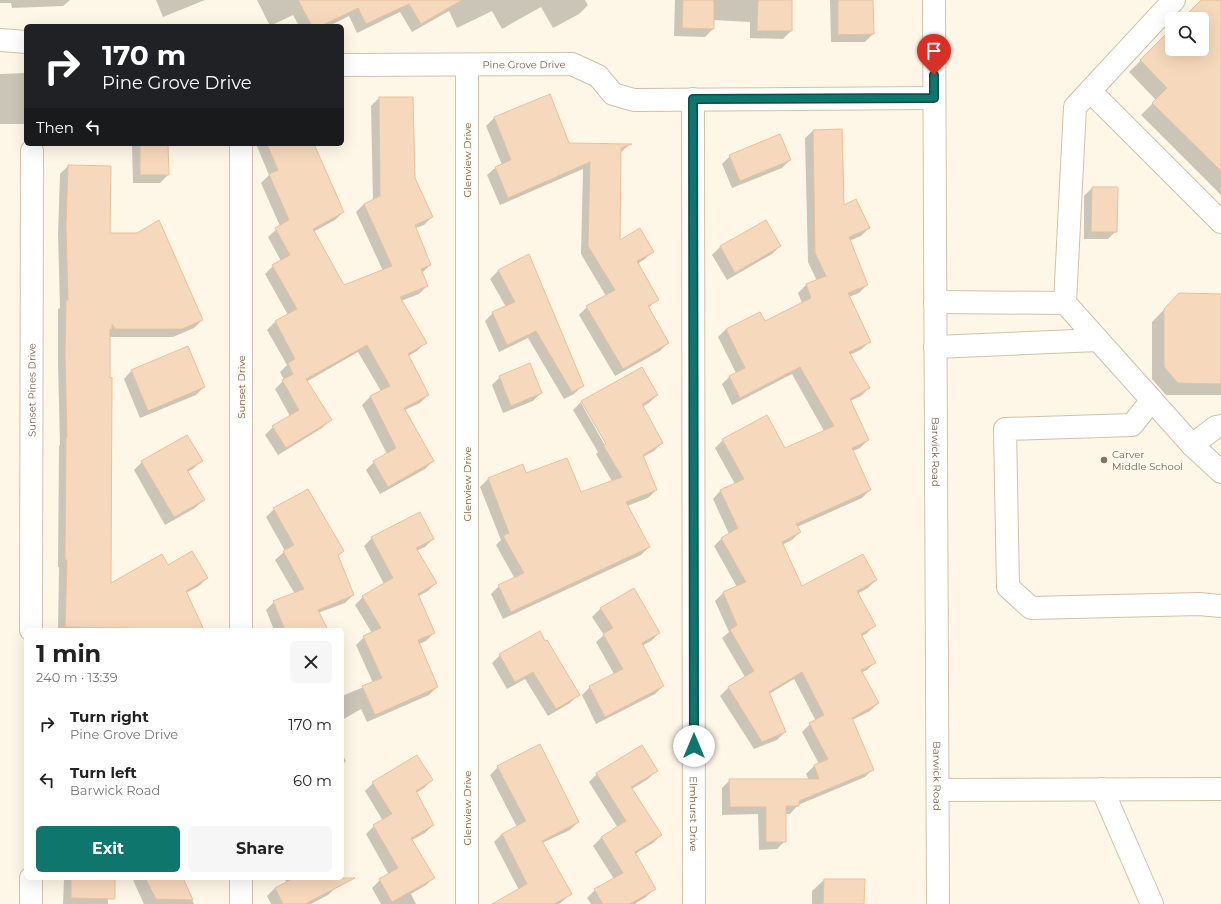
<!DOCTYPE html>
<html lang="en">
<head>
<meta charset="utf-8">
<style>
  :root { --surface:#fff; --page:#f6f6f6; --text:#222; --muted:#767676; --accent:#0f766e }
  body { margin:0; font-family:Montserrat,sans-serif; background:var(--page); color:var(--text); height:100vh; display:flex; flex-direction:column; font-size:15px; white-space:nowrap }
  * { box-sizing:border-box; margin:0 }
  p { font-size:13px; color:var(--muted) }
  .icon { flex:none; width:22px; height:22px; fill:none; stroke:currentColor; stroke-width:2; stroke-linecap:round; stroke-linejoin:round }
  .map { position:relative; flex:1; overflow:hidden }
  .side { position:absolute; left:24px; top:628px; width:320px; height:252px; display:flex; flex-direction:column; background:var(--surface); border-radius:6px; box-shadow:0 4px 16px #0002 }
  .side>* { flex:none }
  .guide { position:absolute; left:24px; top:24px; width:320px; height:122px; border-radius:6px; box-shadow:0 4px 16px #0002; background:#202124; color:#fff; overflow:hidden }
  .buttons { position:absolute; left:1165px; top:12px; display:grid; gap:8px }
  .buttons a { display:grid; place-items:center; width:44px; height:44px; border-radius:6px; background:var(--surface); box-shadow:0 4px 16px #0002; font-size:20px }
  .pin { position:absolute; display:grid; place-items:center; width:34px; height:34px; color:#fff; margin:-41px -17px; border-radius:50% 50% 50% 0; rotate:-45deg; box-shadow:0 0 4px #0007 }
  .pin .icon { rotate:45deg }
  .me { position:absolute; width:44px; margin:-22px; rotate:0deg; stroke-linejoin:round; filter:drop-shadow(0 0 3px #0008) }
  .turn { display:flex; align-items:center; gap:14px; height:84px; padding:0 12px; font-size:18px }
  .turn .icon { width:52px; height:52px; stroke-width:2.5 }
  .turn b { display:block; font-size:28px; line-height:34px }
  .then { display:flex; align-items:center; height:38px; padding:0 12px; background:#0003; gap:8px; font-size:15px }
  .round { display:grid; place-items:center; flex:none; width:42px; height:42px; border-radius:6px; background:var(--page) }
  .headline { display:flex; align-items:center; justify-content:space-between; height:68px; padding:0 12px }
  h1 { font-size:24px; font-weight:700; line-height:30px }
  .button { display:flex; gap:8px; margin-top:auto; padding:8px 12px }
  .button a { flex:1; height:46px; border-radius:6px; background:var(--accent); color:#fff; font-size:16px; font-weight:700; line-height:46px; text-align:center }
  .button a+a { background:var(--page); color:var(--text) }
  ul { padding:0; list-style:none }
  li { display:flex; align-items:center; gap:12px; height:56px; padding:0 12px }
  li div { flex:1 }
  li b { display:block; font-size:15px }
  li em { font-style:normal }
  .map>svg:first-child { display:block }
  .shadow { fill:#0003; fill-rule:evenodd }
  .building { fill:#f6d8bc; stroke:#eac09b }
  .lines { fill:none; stroke-linecap:round; stroke-linejoin:round }
  .minor-casing { stroke:#d2c0ab; stroke-width:24 }
  .minor { stroke:#fff; stroke-width:22 }
  .route-casing { stroke:#0a4d48; stroke-width:10 }
  .route { stroke:#0f766e; stroke-width:7 }
  .education-dot { fill:#8d6e63; stroke:#fffaef; stroke-width:1.5 }
  .labels { text-anchor:middle; stroke-width:3; stroke-linejoin:round; paint-order:stroke }
  .street-label { font-size:10px; fill:#7b5f48; stroke:#fffaef }
  .education-label { font-size:10px; fill:#785e54; stroke:#fffaef; text-anchor:start }
</style>
</head>
<body>
<div class="map">
<svg width="1221" height="904" viewBox="0 0 1221 904">
  <rect width="100%" height="100%" fill="#fef7e7"/>
  <g class="shadow">
    <polygon points="0,0 70,0 63,6 12,8 11,3 0,3"/>
    <polygon points="156,0 205,0 163,17"/>
    <polygon points="257,0 585,0 588,5 579,14 553,28 541,7 502,29 492,11 457,28 449,11 412,32 400,12 357,33 349,16 329,26 299,26 293,15 270,26"/>
    <polygon points="675,0 791,0 791,31 783,39 750,38 750,22 713,20 713,29 705,37 674,36"/>
    <polygon points="830,0 872,0 873,34 865,42 831,42"/>
    <polygon points="1203,0 1221,0 1221,195 1141,115 1156,100 1129,72 1172,30 1172,49 1202,49 1202,19 1183,19"/>
    <polygon points="26,73 26,124 0,124 0,74"/>
    <polygon points="549,96 568,144 630,144 620,153 619,241 653,251 645,259 637,264 657,300 648,308 668,343 660,351 615,376 579,315 587,307 606,296 581,254 583,169 500,205 487,175 495,168 502,165 486,126 494,118"/>
    <polygon points="379,98 432,217 424,225 416,228 430,265 422,273 427,286 419,294 401,301 425,343 417,351 408,356 428,395 420,403 405,410 433,461 425,469 380,494 366,470 374,462 387,454 362,405 370,397 381,391 358,352 306,382 330,420 322,428 278,455 265,435 273,427 290,416 275,389 284,380 280,372 287,365 267,330 275,322 288,315 265,274 273,266 281,261 268,237 280,226 261,183 269,175 256,144 313,144 343,212 335,220 313,232 344,286 383,271 356,212 364,204 373,201 371,106"/>
    <polygon points="841,130 843,206 869,228 861,236 849,241 867,285 859,293 849,297 870,341 862,349 850,355 869,388 861,396 850,401 868,440 860,448 853,451 870,490 862,498 797,527 800,532 792,540 782,545 801,588 876,580 868,588 857,594 874,626 866,634 861,636 875,662 867,670 861,673 878,703 870,711 852,720 873,769 865,777 798,805 790,814 785,814 785,841 777,849 759,850 758,814 722,815 722,788 730,780 809,780 806,774 814,766 819,764 802,732 810,724 816,721 794,679 769,694 785,732 777,740 754,749 720,696 728,688 745,677 722,638 729,632 715,601 723,593 737,587 714,546 722,538 729,534 713,499 720,491 735,484 715,448 723,440 785,449 824,431 792,374 732,405 722,384 729,377 736,373 718,337 726,329 764,322 802,303 798,293 806,285 817,281 808,262 805,138 813,131"/>
    <polygon points="132,144 167,144 168,175 160,183 133,183"/>
    <polygon points="730,156 790,160 782,168 732,188 722,164"/>
    <polygon points="68,166 109,234 202,320 194,328 173,337 109,337 108,555 109,630 58,630 59,567 58,567 59,446 60,445 58,364 58,309 60,308 58,234 60,174"/>
    <polygon points="1092,188 1116,231 1108,239 1084,239 1084,196"/>
    <polygon points="765,222 780,246 772,254 727,280 712,255 720,247"/>
    <polygon points="529,256 582,386 574,394 564,399 528,338 499,352 485,321 493,313 506,307 490,279 498,271"/>
    <polygon points="1179,294 1221,295 1221,395 1166,395 1152,379 1152,322"/>
    <path d="M641,368L657,395L649,403L642,407L662,443L654,451L643,457L656,490L648,498L627,506L649,547L641,555L503,619L491,594L499,586L515,579L496,545L501,540L480,487L488,479L522,466L525,474L580,494L612,481L596,454L598,452L573,410L581,402ZM581,403H583L609,448L607,449Z"/>
    <polygon points="131,371 204,387 196,395 140,418 124,379"/>
    <polygon points="500,377 541,393 533,401 503,413 492,385"/>
    <polygon points="201,461 193,469 187,472 203,500 195,508 165,525 134,470 142,462"/>
    <polygon points="274,509 343,551 338,556 353,595 345,603 318,613 327,630 274,630 266,610 274,602 295,594 275,560 285,551 266,517"/>
    <polygon points="372,538 433,539 425,547 416,551 436,583 428,591 417,597 434,633 426,641 419,644 437,687 429,695 367,722 361,709 342,720 342,696 373,683 356,645 364,637 372,633 355,605 363,597 384,584 364,546"/>
    <polygon points="168,567 207,578 199,586 186,593 203,630 134,630 114,586"/>
    <polygon points="633,589 659,633 651,641 642,646 663,686 655,694 596,724 582,695 590,687 614,674 596,642 604,635 592,617 600,609"/>
    <polygon points="500,655 578,695 570,703 548,716 525,679 507,689 492,663"/>
    <polygon points="342,754 346,761 342,765"/>
    <polygon points="417,756 432,780 424,788 416,793 433,825 425,833 412,840 433,878 426,885 411,894 416,904 381,904 372,888 380,880 389,875 366,834 374,826 383,821 365,791 373,783"/>
    <polygon points="498,767 578,822 570,830 542,843 571,894 559,904 498,904 519,890 494,842 502,834 517,827 490,775"/>
    <polygon points="656,771 648,779 632,789 661,835 653,843 635,854 654,889 646,897 636,903 636,904 591,904 587,898 595,890 614,879 593,846 601,838 618,828 589,782 597,774"/>
    <polygon points="64,878 107,878 108,904 63,904"/>
    <polygon points="132,878 182,878 194,904 144,904"/>
    <polygon points="284,878 331,878 336,887 328,895 311,904 271,904 267,896 275,888 287,883"/>
    <polygon points="824,880 863,904 812,904 812,891"/>
  </g>
  <g class="building">
    <polygon points="298,0 462,0 421,24 409,4 366,24 358,8 321,26 312,26"/>
    <polygon points="683,0 714,0 714,29 682,28"/>
    <polygon points="758,0 792,0 792,31 757,31"/>
    <polygon points="838,0 873,0 874,34 838,35"/>
    <polygon points="1201,0 1221,0 1221,171 1152,103 1167,88 1140,60 1172,28 1172,49 1202,49 1202,19 1182,19"/>
    <polygon points="550,94 569,143 632,144 621,148 620,240 640,228 654,252 637,261 659,300 648,306 669,343 623,369 586,306 615,290 588,246 590,162 508,198 495,167 511,160 494,117"/>
    <polygon points="379,97 413,97 415,178 433,217 415,225 431,265 421,269 428,286 400,297 427,343 408,354 429,395 404,408 434,461 388,487 373,461 396,448 370,396 390,386 367,345 306,379 332,420 286,448 272,426 299,410 282,380 293,374 288,363 295,359 275,321 297,309 272,265 290,255 275,228 289,220 269,174 278,170 267,144 314,144 344,212 313,229 344,285 392,266 364,204 380,196"/>
    <polygon points="842,129 844,205 856,199 870,228 849,237 868,285 848,293 871,342 849,352 870,388 850,399 869,440 852,448 871,490 796,524 801,532 782,542 802,586 863,554 877,580 857,591 876,626 861,634 876,663 861,670 879,703 852,718 874,770 799,801 799,806 786,806 786,842 766,842 766,807 730,807 729,779 819,779 814,765 828,759 809,723 824,715 802,672 769,692 786,732 762,742 728,687 754,671 730,630 737,625 723,592 746,582 721,538 738,528 720,490 744,479 722,439 767,415 785,448 834,426 800,367 740,398 729,376 745,368 726,329 760,312 765,321 811,298 806,284 826,276 815,253 813,130"/>
    <polygon points="780,134 791,160 740,181 729,155"/>
    <polygon points="140,144 168,144 169,175 140,175"/>
    <polygon points="68,165 111,166 110,233 137,233 159,220 203,320 182,329 115,329 112,324 112,329 110,329 110,378 112,377 111,583 162,554 168,565 192,551 208,578 186,591 204,630 65,627 67,560 65,560 66,437 67,437 65,355 66,300 68,300 66,225"/>
    <polygon points="1092,187 1118,187 1117,232 1091,232"/>
    <polygon points="766,220 781,246 735,273 720,246"/>
    <polygon points="529,254 584,386 572,392 536,331 507,345 492,312 515,302 498,270"/>
    <polygon points="1179,293 1221,294 1221,384 1178,383 1164,367 1164,309"/>
    <polygon points="188,346 205,387 148,411 131,370"/>
    <polygon points="530,363 542,393 511,406 499,376"/>
    <polygon points="642,367 658,395 642,404 663,443 643,455 657,490 626,502 650,547 511,612 498,585 524,573 503,536 509,533 488,478 523,464 526,473 567,458 581,492 622,477 603,445 606,444 581,401"/>
    <polygon points="187,435 203,461 187,470 205,500 174,517 141,461"/>
    <polygon points="308,489 344,551 338,555 354,595 318,610 328,630 285,630 273,601 304,589 283,551 294,545 273,508"/>
    <polygon points="420,512 434,539 416,548 437,583 418,594 435,633 418,640 438,687 375,715 362,686 382,678 363,636 381,628 362,596 393,578 371,537"/>
    <polygon points="634,588 660,633 642,643 664,686 605,717 589,686 623,669 603,634 613,628 600,608"/>
    <polygon points="540,631 545,641 547,640 580,695 556,709 533,672 515,682 499,654"/>
    <polygon points="540,744 579,822 542,841 572,894 554,904 492,904 527,884 502,834 526,821 497,766"/>
    <polygon points="642,745 658,771 631,787 662,835 635,852 656,889 630,904 603,904 594,889 623,873 601,837 626,821 596,773"/>
    <polygon points="417,755 433,780 416,791 434,825 411,838 435,878 392,902 379,879 398,868 373,825 392,814 372,782"/>
    <polygon points="71,878 115,878 115,899 71,898"/>
    <polygon points="145,878 183,878 193,900 156,899"/>
    <polygon points="294,878 355,878 305,904 283,904 275,888"/>
    <polygon points="824,879 865,879 864,904 823,904"/>
  </g>
  <g class="lines">
    <defs>
      <g id="minor">
        <path id="s1" d="M934,0L938,904"/>
        <polyline points="1174,0 1075,107 1065,303 1192,445 1221,472"/>
        <polyline points="0,40 26,42"/>
        <path id="s2" d="M342,65L572,64L598,76L613,94L634,100L934,98"/>
        <polyline points="467,65 467,904"/>
        <polyline points="1090,91 1221,222"/>
        <path id="s3" d="M693,99L694,904"/>
        <polyline points="241,144 241,630"/>
        <polyline points="935,302 1065,303"/>
        <polyline points="935,347 1098,340"/>
        <polyline points="1152,400 1132,425 1005,429 1008,587 1031,608 1199,604 1221,606"/>
        <polyline points="1192,445 1216,427 1221,426"/>
        <path id="s4" d="M31,630L32,151"/>
        <polyline points="1102,789 1152,904"/>
        <polyline points="938,790 1221,789"/>
        <polyline points="241,878 241,904"/>
        <polyline points="31,904 31,878"/>
      </g>
    </defs>
    <use href="#minor" class="minor-casing"/>
    <use href="#minor" class="minor"/>
  </g>
  <g class="lines">
    <defs>
      <polyline id="route" points="694,746 693,99 934,98 934,75"/>
    </defs>
    <use href="#route" class="route-casing"/>
    <use href="#route" class="route"/>
  </g>
  <circle class="education-dot" cx="1104" cy="460" r="4"/>
  <g class="labels">
    <g class="street-label">
      <text dy="4" stroke="none"><textPath href="#s2" startOffset="182">Pine Grove Drive</textPath></text>
      <text transform="translate(467 160) rotate(-90)" y="4">Glenview Drive</text>
      <text transform="translate(241 387) rotate(-90)" y="4">Sunset Drive</text>
      <text dy="4" stroke="none"><textPath href="#s4" startOffset="240">Sunset Pines Drive</textPath></text>
      <text dy="4" stroke="none"><textPath href="#s1" startOffset="452">Barwick Road</textPath></text>
      <text transform="translate(467 484) rotate(-90)" y="4">Glenview Drive</text>
      <text dy="4" stroke="none"><textPath href="#s1" startOffset="776">Barwick Road</textPath></text>
      <text transform="translate(467 808) rotate(-90)" y="4">Glenview Drive</text>
      <text dy="4" stroke="none"><textPath href="#s3" startOffset="715">Elmhurst Drive</textPath></text>
    </g>
    <g class="education-label">
      <text x="1112" y="458">Carver<tspan x="1112" dy="12">Middle School</tspan></text>
    </g>
  </g>
</svg>
<div class="buttons">
<a><svg class="icon" aria-label="search" viewBox="0 0 24 24"><circle cx="10" cy="10" r="6"/><path d="M15 15l6 6"/></svg></a>
</div>
<div class="pin" style="left:934px;top:75px;background:#d93025"><svg class="icon" aria-label="arrive" viewBox="0 0 24 24"><path d="M6 21V4h12l-3 4 3 4H6"/></svg></div>
<svg class="me" style="left:694px;top:746px" viewBox="-20 -20 40 40"><circle r="19" fill="#fff"/><path d="M0-13L10 11 0 6-10 11z" fill="#0f766e"/></svg>
<div class="guide">
<div class="turn"><svg class="icon" aria-label="right" viewBox="0 0 24 24"><path d="M7 20v-9h11M14 6l5 5-5 5"/></svg><div><b>170 m</b>Pine Grove Drive</div></div>
<div class="then">Then<svg class="icon" aria-label="left" viewBox="0 0 24 24"><path d="M17 20v-9H6M10 6l-5 5 5 5"/></svg></div>
</div>
<section class="side">
<div class="headline"><div><h1>1 min</h1><p>240 m · 13:39</p></div><a class="round"><svg class="icon" aria-label="close" viewBox="0 0 24 24"><path d="M6 6l12 12M18 6L6 18"/></svg></a></div>
<ul>
<li><svg class="icon" aria-label="right" viewBox="0 0 24 24"><path d="M7 20v-9h11M14 6l5 5-5 5"/></svg><div><b>Turn right</b><p>Pine Grove Drive</p></div><em>170 m</em></li>
<li><svg class="icon" aria-label="left" viewBox="0 0 24 24"><path d="M17 20v-9H6M10 6l-5 5 5 5"/></svg><div><b>Turn left</b><p>Barwick Road</p></div><em>60 m</em></li>
</ul>
<div class="button"><a>Exit</a><a>Share</a></div>
</section>
</div>
</body>
</html>
